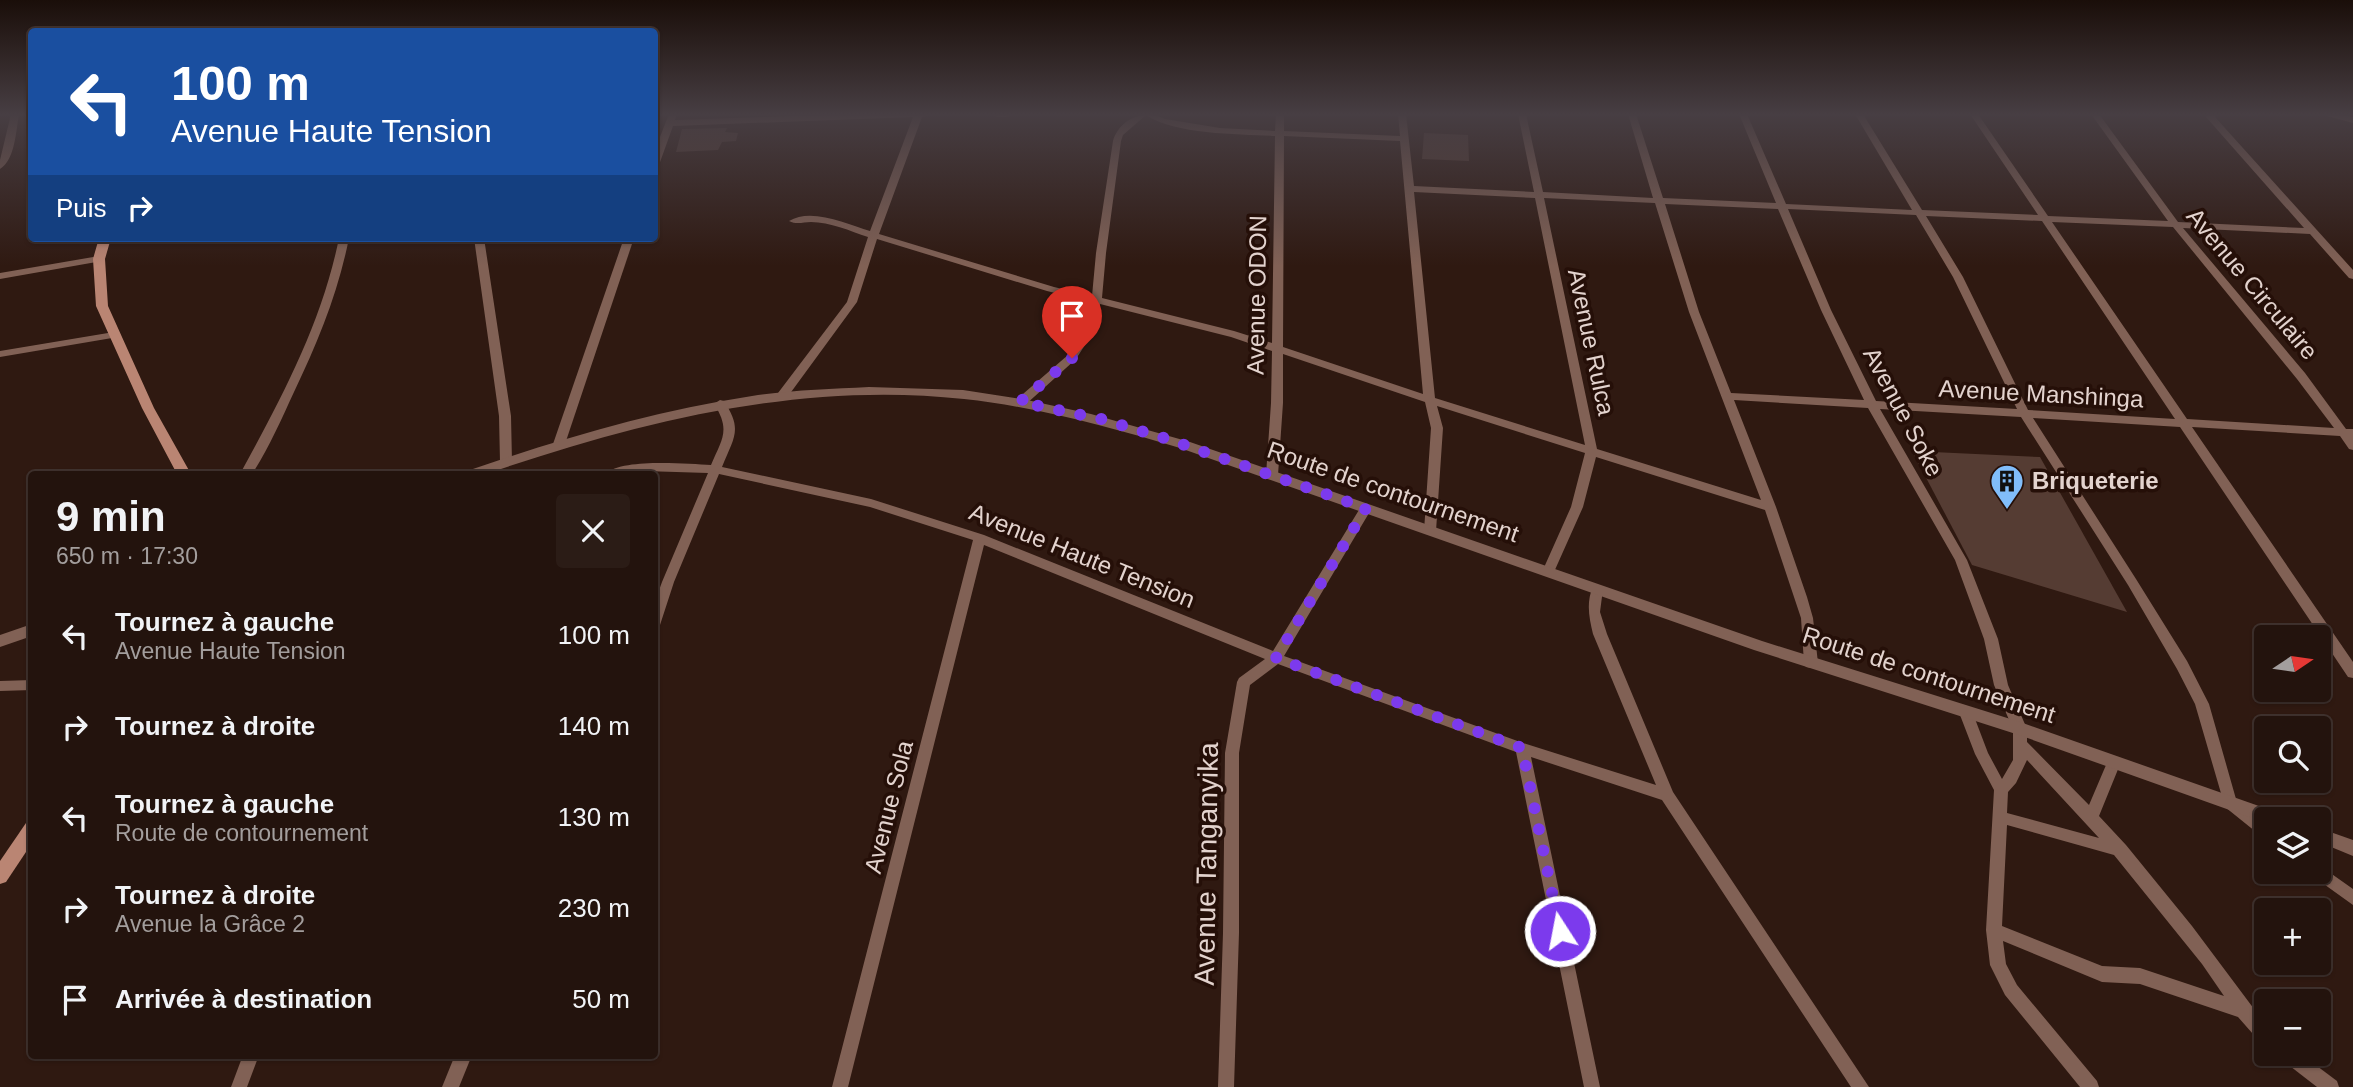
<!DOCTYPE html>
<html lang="fr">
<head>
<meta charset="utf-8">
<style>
  :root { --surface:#23130d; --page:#2b1c16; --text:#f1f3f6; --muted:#a39e9d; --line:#40322e }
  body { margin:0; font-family:Helvetica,sans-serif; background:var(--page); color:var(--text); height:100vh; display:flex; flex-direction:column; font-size:26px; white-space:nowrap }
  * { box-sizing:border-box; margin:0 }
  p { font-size:23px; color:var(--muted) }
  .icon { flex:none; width:38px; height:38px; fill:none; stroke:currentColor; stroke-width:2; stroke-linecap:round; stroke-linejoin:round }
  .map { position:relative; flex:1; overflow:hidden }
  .side { position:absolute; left:28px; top:471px; width:630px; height:588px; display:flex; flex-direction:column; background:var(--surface); border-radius:7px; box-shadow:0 2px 5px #0004,0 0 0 2px var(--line) }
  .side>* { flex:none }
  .hud { position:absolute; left:28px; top:28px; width:630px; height:214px; border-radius:7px; box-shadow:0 2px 5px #0004,0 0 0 2px var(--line); background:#1a4fa0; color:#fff; overflow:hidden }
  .needle { width:46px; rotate:77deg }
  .tools { position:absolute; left:2254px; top:625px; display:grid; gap:14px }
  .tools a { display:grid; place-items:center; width:77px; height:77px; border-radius:7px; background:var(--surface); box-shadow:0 2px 5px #0004,0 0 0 2px var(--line); font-size:35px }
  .pin { position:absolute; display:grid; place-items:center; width:60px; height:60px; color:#fff; margin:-72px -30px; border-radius:50% 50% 50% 0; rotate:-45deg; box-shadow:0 0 7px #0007 }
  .pin .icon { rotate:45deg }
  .me { position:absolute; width:77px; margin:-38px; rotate:349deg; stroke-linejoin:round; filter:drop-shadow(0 0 5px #0008) }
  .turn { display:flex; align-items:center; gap:24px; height:147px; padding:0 28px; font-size:32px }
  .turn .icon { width:91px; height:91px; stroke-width:2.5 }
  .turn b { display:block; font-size:49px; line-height:60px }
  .then { display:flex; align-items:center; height:66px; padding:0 28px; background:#0003; gap:14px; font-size:26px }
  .round { display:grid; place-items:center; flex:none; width:74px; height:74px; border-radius:7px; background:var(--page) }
  .overview { display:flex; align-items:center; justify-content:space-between; height:119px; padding:0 28px }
  h1 { font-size:42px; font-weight:800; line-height:52px }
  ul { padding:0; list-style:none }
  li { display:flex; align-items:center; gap:21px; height:91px; padding:0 28px }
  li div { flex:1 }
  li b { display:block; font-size:26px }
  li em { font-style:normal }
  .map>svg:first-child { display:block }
  .building { fill:#553c33 }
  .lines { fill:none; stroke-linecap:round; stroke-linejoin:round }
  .minor { fill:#816155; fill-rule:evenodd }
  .tertiary { fill:#816155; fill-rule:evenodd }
  .secondary { fill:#ba8573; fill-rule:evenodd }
  .route { stroke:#7c3aed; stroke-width:12; stroke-dasharray:0 21.6 }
  .labels { text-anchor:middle; stroke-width:7; stroke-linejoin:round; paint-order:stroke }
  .street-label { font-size:24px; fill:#e3d3ce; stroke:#250f08 }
  .poi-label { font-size:24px; font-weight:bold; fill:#e3d3ce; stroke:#250f08; text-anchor:start }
  .near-street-label { font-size:28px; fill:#e3d3ce; stroke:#250f08 }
</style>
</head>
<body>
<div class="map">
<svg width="2353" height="1087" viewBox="0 0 2353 1087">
  <rect width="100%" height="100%" fill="#2f1911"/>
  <g class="building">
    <polygon points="727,128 725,132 738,133 736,141 722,142 718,150 676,152 682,129"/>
    <polygon points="1424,133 1468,135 1469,161 1422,159"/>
    <polygon points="1912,451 2040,457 2127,612 1972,565"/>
  </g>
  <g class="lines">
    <g class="minor">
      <path d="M11,114H19C16,131 15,160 0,169V160Z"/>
      <path d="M669,114H677L675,120L851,114H934L922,117L879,234L1054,287L1092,296L1096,253L1113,141C1119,119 1145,108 1165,119L1220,128L1275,131L1276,114H1284V131L1400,136L1398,114H1406L1414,186L1534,192L1518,114H1526L1543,192L1653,198L1628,114H1636L1663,198L1776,203L1739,114H1747L1786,204L1912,210L1855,114H1863L1922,210L2038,215L1970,114H1978L2048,216L2168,221L2091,114H2099L2178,222L2304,228L2206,117L2208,114H2217L2215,117L2353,270V279L2349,278L2310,234L2183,228L2305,373L2346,429H2353V450L2349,449L2340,436L2192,427L2353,662V678L2348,677L2180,427L2033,418L2136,579L2187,661L2209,704L2236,799L2266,823V837L2261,836L2225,807L2195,704L2177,669L2128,585L2021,417L1880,409L1967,560L1998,639L2008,685L2027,729V742L2089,805L2109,758L2114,756L2119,758L2121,762L2099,816L2126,845L2192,926L2266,1025V1044L2260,1042L2238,1017L2140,984L2102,982L2003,941L2006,964L2017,985L2097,1081L2099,1087H2080L2005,995L1990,965L1986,930L1994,790L1975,754L1960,715L1962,711L1967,709L1972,711L1988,753L2002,779L2013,760V729L1994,685L1984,639L1955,560L1868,408L1734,400L1776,507L1807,597L1813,618L1818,663L1816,667L1811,668L1806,667L1804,663L1801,618L1765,510L1596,457L1583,507L1554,572L1552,575H1544L1542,572L1571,507L1585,453L1437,406L1443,428L1436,531L1430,535L1424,531L1431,428L1425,402L1283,354V403L1278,475L1272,479L1268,478L1266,475L1271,403L1272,351L1231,337L1100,304L1092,334L1076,359L1024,406H1016L1014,403L1016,400L1068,355L1082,334L1091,302L1047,291L877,239L857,302L786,399H778L776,396L778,393L847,302L868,237C850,231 830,222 811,222C803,222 797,225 789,221C811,207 847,224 870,231L913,117L673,126L659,165L654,168V152ZM1146,115C1176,135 1240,134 1275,136L1272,343L1234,331L1102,298L1106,253L1121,141L1123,135ZM1284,136L1400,141L1423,394L1283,347ZM1414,192L1535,198L1585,445L1435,398ZM1544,198L1655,203L1689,312L1761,500L1597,449ZM1665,204L1778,209L1821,310L1864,400L1731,393L1699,312ZM1788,209L1916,215L1953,277L2017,409L1876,401L1831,310ZM1926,216L2042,221L2175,419L2028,410L1963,277ZM2052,222L2173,227L2297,379L2334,428L2187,419ZM2027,760L2099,838L2007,813L2008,792L2016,783ZM2007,825L2114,855L2202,964L2224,996L2140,968L2102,966L2002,926Z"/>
      <path d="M989,114H1015C1009,118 995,118 989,114Z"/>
      <polygon points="2320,114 2337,114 2353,117 2353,123"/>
      <path d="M339,238H349C338,293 318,342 294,392C281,420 269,448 252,474H240C281,399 322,323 339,238Z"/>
      <polygon points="474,238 484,238 511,416 512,462 506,466 500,462 499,416"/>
      <polygon points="624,238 634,238 565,444 559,448 555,447 553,444"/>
      <polygon points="99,256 102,257 102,261 0,279 0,273"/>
      <polygon points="114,332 118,333 119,335 118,337 0,357 0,351"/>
      <path d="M720,400L724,401C743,430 734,437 722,467L871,499L984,535L1273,651L1362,505H1370L1372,508L1284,656L1523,743L1656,785L1593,634C1589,617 1586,603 1593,586H1601L1603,589L1600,612L1607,634L1673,792L1869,1087H1851L1662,800L1531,757L1600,1087H1584L1516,752L1278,664L1250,685L1239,753V933L1234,1087H1218L1223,933L1225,753L1237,682L1239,678L1265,659L984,545L848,1087H832L973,540L870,507L719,474L674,582L660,625L659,629L654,630V604L662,582L708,473L644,471L629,474H605C623,458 686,464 711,465C722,439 731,430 714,404Z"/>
      <polygon points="32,680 32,690 0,691 0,681"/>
      <polygon points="2319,865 2353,889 2353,905 2314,877 2311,872 2319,872"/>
      <polygon points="2280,1054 2301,1054 2337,1081 2339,1087 2317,1087 2282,1060"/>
      <polygon points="243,1055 259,1055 247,1087 231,1087"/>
      <polygon points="455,1055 472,1055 459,1087 442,1087"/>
    </g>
    <g class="tertiary">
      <path d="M869,387L963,390L1027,400L1091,414L1190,442L1762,641L2020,722L2276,812L2282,814L2284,819H2266V823L2019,735L1754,650L1180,448C1109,427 1038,407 964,399C800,381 639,422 486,474H465L467,471C560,439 654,411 752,396C791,390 830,389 869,387Z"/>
      <polygon points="32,624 32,636 0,647 0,635"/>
      <polygon points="2319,828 2353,840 2353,856 2319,842"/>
    </g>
    <g class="secondary">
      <polygon points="99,238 111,238 105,259 108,306 154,408 191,474 177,474 142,408 96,306 93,259"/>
      <polygon points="32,821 32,843 6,882 0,884 0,861 26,823"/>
    </g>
  </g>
  <linearGradient id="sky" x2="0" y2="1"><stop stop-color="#1a0e09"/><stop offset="0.43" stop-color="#473e43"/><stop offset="1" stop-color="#473e43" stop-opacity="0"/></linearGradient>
  <rect width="2353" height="266" fill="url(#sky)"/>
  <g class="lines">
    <polyline class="route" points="1072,358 1020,402 1101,419 1164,438 1366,508 1276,658 1522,748 1560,931"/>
  </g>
  <defs>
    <symbol id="building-pin" viewBox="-11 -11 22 30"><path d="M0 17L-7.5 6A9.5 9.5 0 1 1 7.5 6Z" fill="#81bdfa" stroke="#250f08"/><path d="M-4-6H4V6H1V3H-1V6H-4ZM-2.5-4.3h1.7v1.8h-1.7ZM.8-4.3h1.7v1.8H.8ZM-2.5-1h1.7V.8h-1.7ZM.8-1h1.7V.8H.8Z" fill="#111"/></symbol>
  </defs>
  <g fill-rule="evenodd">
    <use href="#building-pin" x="1988" y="462" width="38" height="52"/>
  </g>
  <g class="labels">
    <g class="street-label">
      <text transform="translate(2252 284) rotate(50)" y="8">Avenue Circulaire</text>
      <text transform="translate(1257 295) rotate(-89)" y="8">Avenue ODON</text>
      <text transform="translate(1591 342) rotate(78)" y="8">Avenue Rulca</text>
      <text transform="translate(2041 394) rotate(3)" y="8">Avenue Manshinga</text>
      <text transform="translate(1903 412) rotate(62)" y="8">Avenue Soke</text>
      <text transform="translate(1393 492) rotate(19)" y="8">Route de contournement</text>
      <text transform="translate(1082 556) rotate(22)" y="8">Avenue Haute Tension</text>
      <text transform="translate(1929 675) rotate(18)" y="8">Route de contournement</text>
      <text transform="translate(889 807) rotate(-76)" y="8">Avenue Sola</text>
    </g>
    <g class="poi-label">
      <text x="2032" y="489">Briqueterie</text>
    </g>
    <g class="near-street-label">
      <text transform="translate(1206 864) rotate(-89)" y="10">Avenue Tanganyika</text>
    </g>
  </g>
</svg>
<div class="tools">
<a><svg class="needle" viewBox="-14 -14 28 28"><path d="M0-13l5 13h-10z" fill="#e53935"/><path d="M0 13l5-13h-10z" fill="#a39e9d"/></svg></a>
<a><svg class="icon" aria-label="search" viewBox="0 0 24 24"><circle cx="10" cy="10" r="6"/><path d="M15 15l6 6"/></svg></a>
<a><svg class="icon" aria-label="layers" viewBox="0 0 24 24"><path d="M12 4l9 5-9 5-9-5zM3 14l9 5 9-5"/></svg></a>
<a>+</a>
<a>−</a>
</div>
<div class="pin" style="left:1072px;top:358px;background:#d93025"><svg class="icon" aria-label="arrive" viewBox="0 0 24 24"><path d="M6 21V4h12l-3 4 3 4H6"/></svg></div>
<svg class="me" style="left:1560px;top:931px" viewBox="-20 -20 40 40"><circle r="17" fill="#7c3aed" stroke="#fff" stroke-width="3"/><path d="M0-11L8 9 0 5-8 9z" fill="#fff"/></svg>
<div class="hud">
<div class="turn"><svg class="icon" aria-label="left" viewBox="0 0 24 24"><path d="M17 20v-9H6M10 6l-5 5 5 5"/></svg><div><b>100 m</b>Avenue Haute Tension</div></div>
<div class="then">Puis<svg class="icon" aria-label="right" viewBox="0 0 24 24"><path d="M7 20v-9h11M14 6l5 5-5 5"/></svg></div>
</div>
<section class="side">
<div class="overview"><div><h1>9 min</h1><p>650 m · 17:30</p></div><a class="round"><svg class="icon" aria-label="close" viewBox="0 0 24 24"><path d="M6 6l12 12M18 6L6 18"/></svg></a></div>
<ul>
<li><svg class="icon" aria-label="left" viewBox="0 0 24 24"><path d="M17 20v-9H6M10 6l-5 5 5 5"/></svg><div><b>Tournez à gauche</b><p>Avenue Haute Tension</p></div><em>100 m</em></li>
<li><svg class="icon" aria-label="right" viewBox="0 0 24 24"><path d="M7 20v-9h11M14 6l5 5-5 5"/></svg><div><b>Tournez à droite</b></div><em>140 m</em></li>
<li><svg class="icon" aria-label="left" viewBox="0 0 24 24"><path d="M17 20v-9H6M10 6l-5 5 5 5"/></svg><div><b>Tournez à gauche</b><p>Route de contournement</p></div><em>130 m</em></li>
<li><svg class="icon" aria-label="right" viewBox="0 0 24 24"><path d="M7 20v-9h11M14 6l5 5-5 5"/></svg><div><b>Tournez à droite</b><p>Avenue la Grâce 2</p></div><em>230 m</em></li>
<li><svg class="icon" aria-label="arrive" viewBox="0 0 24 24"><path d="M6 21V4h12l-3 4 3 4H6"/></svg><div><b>Arrivée à destination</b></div><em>50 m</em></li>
</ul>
</section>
</div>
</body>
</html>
